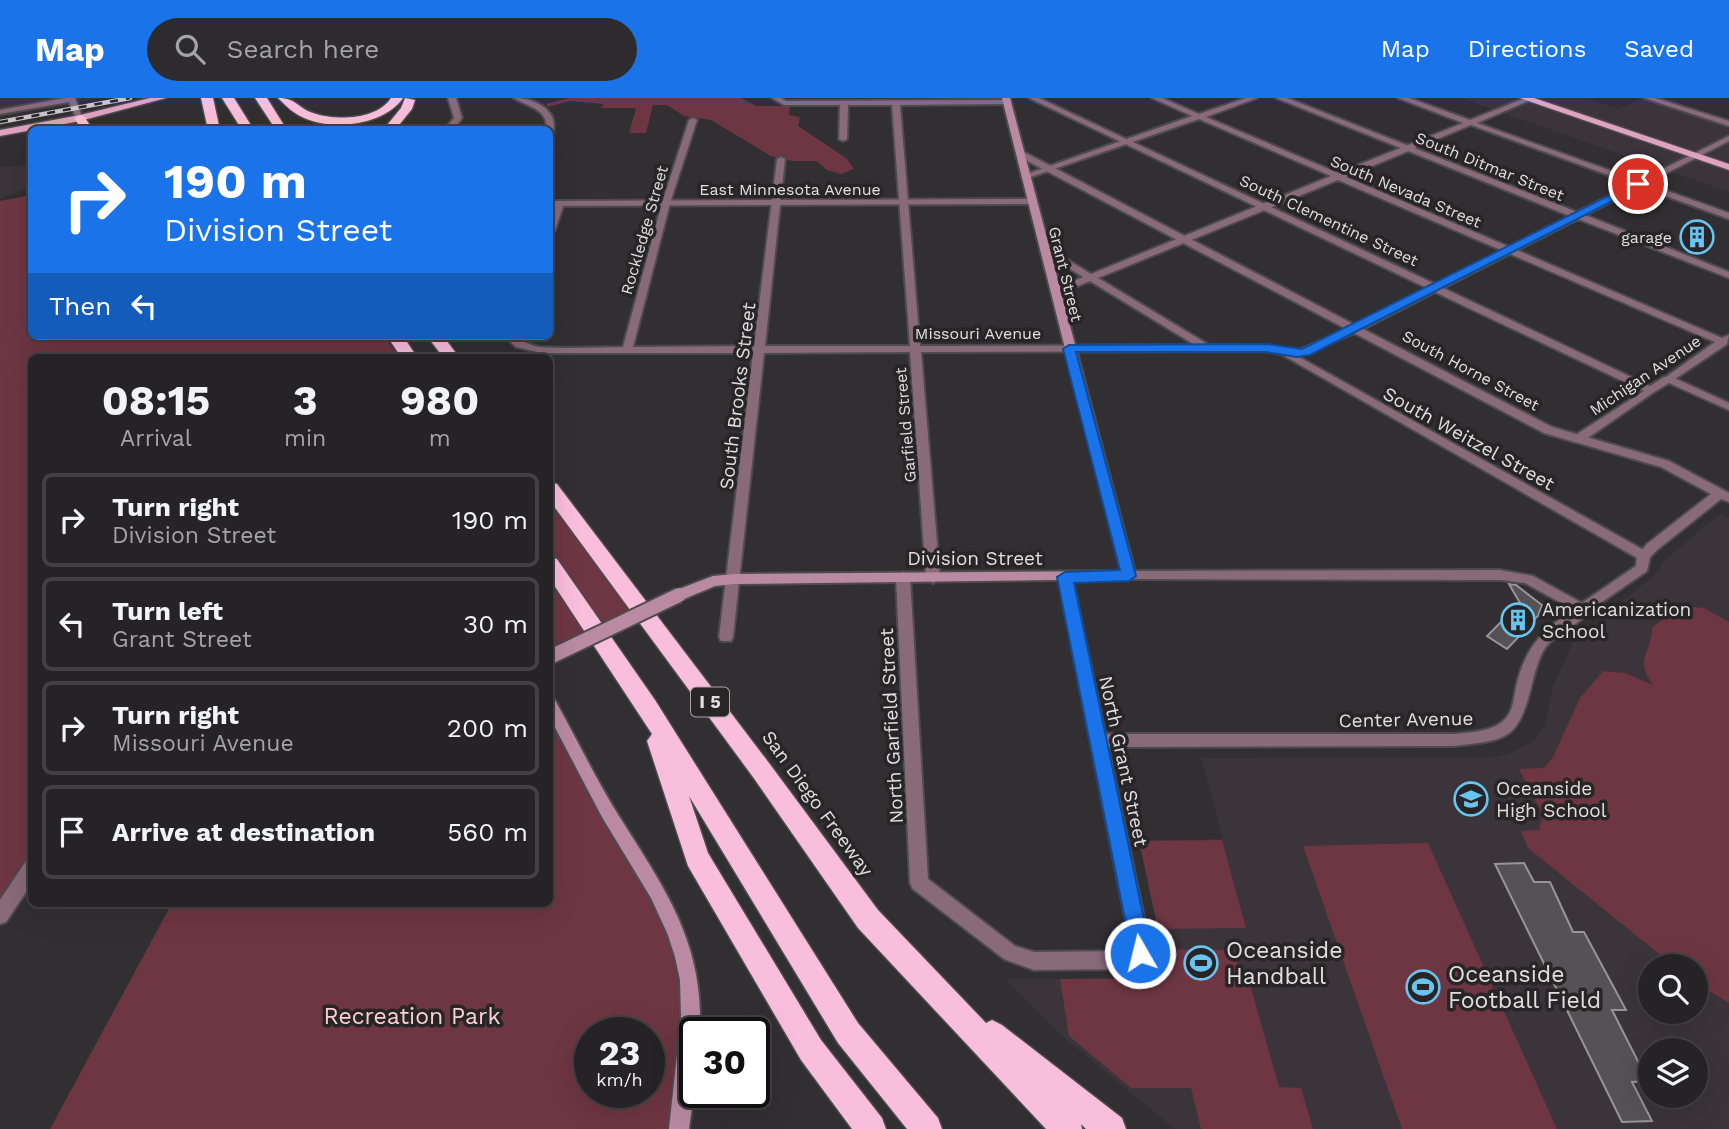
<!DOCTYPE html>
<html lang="en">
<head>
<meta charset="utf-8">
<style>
  :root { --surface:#252325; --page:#2d2b2d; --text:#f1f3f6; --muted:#a3a4a7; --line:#424042; --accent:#1a73e8 }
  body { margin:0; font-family:"Work Sans",sans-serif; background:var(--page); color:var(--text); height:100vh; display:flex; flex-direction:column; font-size:26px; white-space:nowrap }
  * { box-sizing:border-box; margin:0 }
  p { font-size:23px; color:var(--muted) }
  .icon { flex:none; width:38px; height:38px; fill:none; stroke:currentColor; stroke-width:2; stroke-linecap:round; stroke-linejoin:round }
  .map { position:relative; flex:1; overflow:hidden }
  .sheet { position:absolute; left:28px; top:256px; width:525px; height:553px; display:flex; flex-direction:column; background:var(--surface); border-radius:10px; box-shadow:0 7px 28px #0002,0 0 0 2px var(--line) }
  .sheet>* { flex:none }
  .banner { position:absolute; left:28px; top:28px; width:525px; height:214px; border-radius:10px; box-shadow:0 7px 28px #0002,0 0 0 2px var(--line); background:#1a73e8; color:#fff; overflow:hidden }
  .buttons { position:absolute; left:1638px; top:856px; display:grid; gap:14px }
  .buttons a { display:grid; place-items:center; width:70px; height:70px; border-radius:50%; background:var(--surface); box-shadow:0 7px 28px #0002,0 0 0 2px var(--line); font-size:35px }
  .speed { position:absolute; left:574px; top:919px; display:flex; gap:14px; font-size:35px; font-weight:700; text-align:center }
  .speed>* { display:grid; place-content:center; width:91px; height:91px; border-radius:50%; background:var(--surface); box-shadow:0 7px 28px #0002,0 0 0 2px var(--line); line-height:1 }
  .speed small { font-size:18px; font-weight:400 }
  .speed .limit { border:4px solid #111; border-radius:10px; background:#fff; color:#111 }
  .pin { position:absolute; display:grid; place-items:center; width:60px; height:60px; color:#fff; margin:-30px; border:4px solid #fff; border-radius:50%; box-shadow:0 2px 7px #0007 }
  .me { position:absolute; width:77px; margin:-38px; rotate:352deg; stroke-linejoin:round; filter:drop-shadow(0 0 5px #0008) }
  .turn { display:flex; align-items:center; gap:24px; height:147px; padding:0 21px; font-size:32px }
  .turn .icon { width:91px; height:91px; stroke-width:2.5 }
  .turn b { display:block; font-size:49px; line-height:60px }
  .then { display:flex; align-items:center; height:66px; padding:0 21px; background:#0003; gap:14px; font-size:26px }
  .eta { display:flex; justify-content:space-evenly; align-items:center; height:119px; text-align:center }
  .eta b { font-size:42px; font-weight:700; line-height:49px }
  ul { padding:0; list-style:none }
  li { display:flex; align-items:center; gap:21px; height:94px; margin:0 14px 10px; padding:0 7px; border:4px solid var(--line); border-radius:10px }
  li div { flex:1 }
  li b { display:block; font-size:26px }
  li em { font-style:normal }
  header { display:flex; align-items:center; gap:42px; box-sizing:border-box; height:98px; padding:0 35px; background:var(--accent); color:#fff }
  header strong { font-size:33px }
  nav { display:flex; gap:38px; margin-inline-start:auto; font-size:24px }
  .search { width:490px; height:63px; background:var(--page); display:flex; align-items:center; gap:18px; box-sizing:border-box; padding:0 24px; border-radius:38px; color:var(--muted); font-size:26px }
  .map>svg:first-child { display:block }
  .built { fill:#3b343b; fill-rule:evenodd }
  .green { fill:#6d3642; fill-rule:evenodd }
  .building { fill:#545255; stroke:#979599; stroke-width:2 }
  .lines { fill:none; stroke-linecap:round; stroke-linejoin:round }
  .minor-casing { stroke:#4d4b4d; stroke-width:4 }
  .tertiary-casing { stroke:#4d4b4d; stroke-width:4 }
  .secondary-casing { stroke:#4d4b4d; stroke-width:4 }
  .primary-casing { stroke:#4d4b4d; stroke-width:3 }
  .motorway-casing { stroke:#4d4b4d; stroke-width:3 }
  .minor { fill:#886a79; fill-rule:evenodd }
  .tertiary { fill:#886a79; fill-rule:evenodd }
  .secondary { fill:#b98aa2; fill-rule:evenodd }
  .primary { fill:#e0a2c1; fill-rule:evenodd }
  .motorway { fill:#f9bedc; fill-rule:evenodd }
  .rail-casing { stroke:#c7c5c6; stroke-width:4.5 }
  .rail { stroke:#282527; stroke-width:2.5; stroke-dasharray:8; stroke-linecap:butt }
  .secondary-bridge-casing { stroke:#4d4b4d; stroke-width:18; stroke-linecap:butt }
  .secondary-bridge { stroke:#b98aa2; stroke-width:14 }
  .route { fill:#1a73e8; stroke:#114b97; stroke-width:2 }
  .labels { text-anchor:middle; stroke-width:7; stroke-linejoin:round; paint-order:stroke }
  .far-street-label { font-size:16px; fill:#e0dedf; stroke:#282527 }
  .far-poi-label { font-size:16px; fill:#e0dedf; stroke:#282527; text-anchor:end }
  .shield { fill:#282527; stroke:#a9a6a8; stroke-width:2 }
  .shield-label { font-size:18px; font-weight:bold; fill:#e0dedf }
  .street-label { font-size:19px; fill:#e0dedf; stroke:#282527 }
  .poi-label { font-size:19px; fill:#e0dedf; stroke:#282527; text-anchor:start }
  .near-poi-label { font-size:23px; fill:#e0dedf; stroke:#282527; text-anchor:start }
  .near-park-label { font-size:23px; fill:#fbcfd6; stroke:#282527 }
</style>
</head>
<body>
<header>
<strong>Map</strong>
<div class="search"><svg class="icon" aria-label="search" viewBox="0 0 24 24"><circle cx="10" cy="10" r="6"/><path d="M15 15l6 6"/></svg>Search here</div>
<nav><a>Map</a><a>Directions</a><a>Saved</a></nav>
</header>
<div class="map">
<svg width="1729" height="1031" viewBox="0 0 1729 1031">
  <rect width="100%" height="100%" fill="#312f31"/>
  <g class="built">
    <polygon points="0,0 98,0 0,17"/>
    <polygon points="1460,0 1585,0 1618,11 1642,0 1729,28 1729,94"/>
    <polygon points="31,67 31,89 0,101 0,69"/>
    <path d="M1720,416L1729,420V1031H1175L1063,939L1005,881L1168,880L1139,742L1223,741L1201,660L1490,659L1510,656L1533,643L1545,628L1553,588L1573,544L1660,472L1661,465ZM1650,868H1696V914H1650ZM1650,952H1696V998H1650Z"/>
  </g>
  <g class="green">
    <polygon points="568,0 741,0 757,8 790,8 789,17 800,19 798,28 846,60 854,71 841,76 827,72 816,63 792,63 771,58 711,22 684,18 667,7 653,7 646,35 629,35 636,10 601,10 603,6 570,3 548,9 546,6"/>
    <polygon points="31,97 32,238 383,238 400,259 32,259 31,770 0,820 0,103"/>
    <polygon points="550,384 643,511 550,556"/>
    <path d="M1680,508L1704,510L1729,524V905L1696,885V868H1674L1528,750L1521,733L1539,732L1543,717L1519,671L1544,670L1553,659L1580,600L1603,573L1625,575L1653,587C1634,560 1651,558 1652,530Z"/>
    <path d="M550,616L678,848L685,913L672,1031H50L172,805H550ZM590,934H649V994H590Z"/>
    <polygon points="1222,742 1246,830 1158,831 1139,743"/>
    <polygon points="1428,745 1557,1031 1402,1031 1303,748"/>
    <polygon points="1162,851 1233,852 1241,878 1248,879 1279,989 1301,990 1313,1031 1201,1031 1191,990 1131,990 1069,938 1060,881 1168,880"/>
  </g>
  <g class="building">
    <polygon points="1509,486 1516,487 1542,507 1538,518 1527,527 1529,528 1507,551 1487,538 1520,505"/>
    <polygon points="1524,765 1534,784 1550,784 1573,834 1584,834 1626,912 1612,912 1648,983 1632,984 1652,1023 1622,1024 1495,766"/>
  </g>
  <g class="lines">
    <defs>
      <g id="minor">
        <polygon points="448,0 456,0 462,20 453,32 444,32 454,20"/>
        <path d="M772,0H781L786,3L1006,2L1010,4L1006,6L900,7L920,248L1195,247L1090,183L1058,196H1052V192L1083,179L1040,152L1048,150L1091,176L1331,78L1199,21L1028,80L1021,78L1192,18L1152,0H1162L1199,16L1246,0H1257L1206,19L1338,75L1463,25L1398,0H1409L1470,22L1525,0H1535L1477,25L1729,115V121L1471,27L1346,79L1722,240L1729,237L1727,246L1672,283L1668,284L1663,281L1715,244L1338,82L1098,180L1209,247H1266L1297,253L1351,229H1359V233L1299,259L1649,455L1651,458L1644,463L1639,461L1281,256L1266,253L921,254L940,480L933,485L926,480L910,254L764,255L733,539L731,543H721L719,539L753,255H542L516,249L505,238C518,238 526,247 540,249C567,251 596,249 623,249L662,105L689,22L693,20L697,22L670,105L633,249L754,248L777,61L781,59L785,61L765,248H910L892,7H848L847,41L843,43L839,41L840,7H784Z"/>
        <path d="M560,103L564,106L555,132L550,135C550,124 550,109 560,103Z"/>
        <polygon points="1650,289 1656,292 1654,294 1582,344 1574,344 1574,338"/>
        <path d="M903,474L910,479L928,781L1015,848L1034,854L1120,853L1131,849L1058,479L1060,476L1065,474L1072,479L1105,636H1454C1471,634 1494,634 1506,620C1513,613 1514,599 1516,589C1523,557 1537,537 1564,518C1572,513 1578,506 1588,508L1590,512C1579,528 1557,534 1545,550C1538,561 1535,574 1532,586C1518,641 1510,642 1454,648L1108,649L1149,843V855L1146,861L1120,871L1034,872L1004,861L913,791L910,785L896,479Z"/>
      </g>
      <g id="tertiary">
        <polygon points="65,0 75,0 83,22 77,22 69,4 0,16 0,12"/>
        <path d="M514,0C533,0 559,11 553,34L546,32C549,11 528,9 514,0Z"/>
        <polygon points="1029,0 1039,0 1435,186 1570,118 1276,0 1287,0 1577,114 1729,38 1729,43 1585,117 1729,174 1729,180 1578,121 1443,190 1650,288 1664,279 1672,279 1729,305 1729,312 1669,285 1654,294 1646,294 1435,194 1363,231 1552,329 1669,363 1729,395 1729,404 1721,401 1657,452 1650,459 1647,473 1583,517 1525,485 1500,482 1124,481 1122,478 1124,475 1129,473 1500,472 1533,478 1582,505 1636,468 1637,458 1647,446 1711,396 1661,369 1544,335 1016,57 1016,53 1022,53 1355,227 1427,190"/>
        <polygon points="1644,0 1655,0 1729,23 1729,28"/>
        <polygon points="1031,101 1035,104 1034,106 550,108 550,103"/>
        <polygon points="32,761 32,785 6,824 0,826 0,802 26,763"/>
      </g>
      <g id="secondary">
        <polygon points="1002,0 1010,0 1136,478 1134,481 734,486 715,488 684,501 674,501 672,497 674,493 713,478 734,476 1121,473"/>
        <path d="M550,600L555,602C575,638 593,675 614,710C661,786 704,840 700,934H695V986L689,1031H669L681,919L680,882L675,859L668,837L651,800L602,719L550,620Z"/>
      </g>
      <g id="primary">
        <polygon points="150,0 166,0 80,23 0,38 0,32 80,17"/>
        <polygon points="1520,0 1534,0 1729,66 1729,72"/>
      </g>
      <g id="motorway">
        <polygon points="201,0 213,0 220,32 208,32"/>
        <polygon points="222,0 234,0 254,32 242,32"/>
        <polygon points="255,0 267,0 287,32 276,32"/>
        <path d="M278,0C297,0 297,10 313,15C336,23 377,22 391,0H403C384,28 329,34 300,18C292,14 284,6 278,0Z"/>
        <polygon points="405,0 415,2 412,11 395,32 383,32 401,10"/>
        <polygon points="80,17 84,18 93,32 82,32 74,20"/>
        <polygon points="387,238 403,238 417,259 401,259"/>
        <polygon points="427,238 443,238 459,259 443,259"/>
        <polygon points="550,384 557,386 769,665 878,812 986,925 992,922 1002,927 1122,1020 1126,1031 1086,1031 1081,1026 1082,1031 1046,1031 858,830 753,679 550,403"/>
        <polygon points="550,459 557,461 655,602 858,925 938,1020 942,1031 907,1031 838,945 689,698 708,755 821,942 882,1020 886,1031 852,1031 801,962 688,768 647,643 652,636 550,481"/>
      </g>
    </defs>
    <use href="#minor" class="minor-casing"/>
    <use href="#tertiary" class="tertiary-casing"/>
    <use href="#secondary" class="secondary-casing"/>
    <use href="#primary" class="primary-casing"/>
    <use href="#motorway" class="motorway-casing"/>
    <use href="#minor" class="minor"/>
    <use href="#tertiary" class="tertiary"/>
    <use href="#secondary" class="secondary"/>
    <use href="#primary" class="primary"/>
    <use href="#motorway" class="motorway"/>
    <defs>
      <polyline id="rail" points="0,24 130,0"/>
    </defs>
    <use href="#rail" class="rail-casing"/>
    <use href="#rail" class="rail"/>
    <defs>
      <polyline id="secondary-bridge" points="550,559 679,497"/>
    </defs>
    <use href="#secondary-bridge" class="secondary-bridge-casing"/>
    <use href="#secondary-bridge" class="secondary-bridge"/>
  </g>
  <polygon class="route" points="1638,83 1643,86 1642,88 1310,257 1297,259 1266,254 1076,254 1136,478 1129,483 1074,485 1151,855 1148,862 1140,865 1133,862 1057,479 1065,474 1120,472 1063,251 1069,247 1266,246 1302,251"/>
  <defs>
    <symbol id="building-ring" viewBox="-11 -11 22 22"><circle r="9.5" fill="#282527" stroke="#68c4f0" stroke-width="1.5"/><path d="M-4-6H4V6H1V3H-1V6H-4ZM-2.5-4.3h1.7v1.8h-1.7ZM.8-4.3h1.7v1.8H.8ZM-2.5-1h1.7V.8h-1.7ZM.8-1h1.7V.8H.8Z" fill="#68c4f0"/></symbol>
    <symbol id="school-ring" viewBox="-11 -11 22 22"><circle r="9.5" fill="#282527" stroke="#68c4f0" stroke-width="1.5"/><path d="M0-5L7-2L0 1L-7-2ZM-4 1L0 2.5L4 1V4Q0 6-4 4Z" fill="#68c4f0"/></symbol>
    <symbol id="stadium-ring" viewBox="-11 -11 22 22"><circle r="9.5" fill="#282527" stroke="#68c4f0" stroke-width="1.5"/><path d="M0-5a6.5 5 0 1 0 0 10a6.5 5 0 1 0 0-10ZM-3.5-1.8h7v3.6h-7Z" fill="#68c4f0"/></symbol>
  </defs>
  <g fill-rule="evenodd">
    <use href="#building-ring" x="1678" y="120" width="38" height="38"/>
    <use href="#building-ring" x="1499" y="503" width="38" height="38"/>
    <use href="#school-ring" x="1452" y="682" width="38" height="38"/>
    <use href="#stadium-ring" x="1182" y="846" width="38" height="38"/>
    <use href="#stadium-ring" x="1404" y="870" width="38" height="38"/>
  </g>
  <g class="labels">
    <g class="far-street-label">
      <text transform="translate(1490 68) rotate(22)" y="6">South Ditmar Street</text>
      <text x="790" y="97">East Minnesota Avenue</text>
      <text transform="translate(1406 93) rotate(23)" y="6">South Nevada Street</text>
      <text transform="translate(1329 122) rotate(25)" y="6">South Clementine Street</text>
      <text transform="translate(644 132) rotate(-74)" y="6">Rockledge Street</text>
      <text transform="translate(1066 176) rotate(76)" y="6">Grant Street</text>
      <text x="978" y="241">Missouri Avenue</text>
      <text transform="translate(1471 272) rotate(28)" y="6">South Horne Street</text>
      <text transform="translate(1645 277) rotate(-34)" y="6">Michigan Avenue</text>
      <text transform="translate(905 327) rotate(-95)" y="6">Garfield Street</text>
    </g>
    <g class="far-poi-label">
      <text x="1672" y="145">garage</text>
    </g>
    <rect class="shield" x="691" y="589.5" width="38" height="29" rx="5"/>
    <g class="shield-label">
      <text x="710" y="610">I 5</text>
    </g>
    <g class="street-label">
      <text transform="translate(737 298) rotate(-83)" y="7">South Brooks Street</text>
      <text transform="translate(1469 340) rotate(29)" y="7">South Weitzel Street</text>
      <text x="975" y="467">Division Street</text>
      <text transform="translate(1406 621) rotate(-1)" y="7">Center Avenue</text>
      <text transform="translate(891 628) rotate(-93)" y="7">North Garfield Street</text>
      <text transform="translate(1124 663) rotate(78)" y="7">North Grant Street</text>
      <text transform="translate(818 705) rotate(54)" y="7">San Diego Freeway</text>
    </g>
    <g class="poi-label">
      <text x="1542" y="518">Americanization<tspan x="1542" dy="22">School</tspan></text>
      <text x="1496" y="697">Oceanside<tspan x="1496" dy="22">High School</tspan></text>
    </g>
    <g class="near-poi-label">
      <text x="1226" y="860">Oceanside<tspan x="1226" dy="26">Handball</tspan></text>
      <text x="1448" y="884">Oceanside<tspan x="1448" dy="26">Football Field</tspan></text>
    </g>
    <g class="near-park-label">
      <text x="412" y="926">Recreation Park</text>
    </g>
  </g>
</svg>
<div class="buttons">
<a><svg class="icon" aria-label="search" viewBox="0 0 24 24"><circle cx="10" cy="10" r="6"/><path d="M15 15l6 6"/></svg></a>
<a><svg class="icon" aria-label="layers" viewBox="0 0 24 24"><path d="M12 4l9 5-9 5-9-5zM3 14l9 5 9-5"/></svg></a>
</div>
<div class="speed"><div>23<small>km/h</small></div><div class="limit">30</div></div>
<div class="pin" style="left:1638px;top:86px;background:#d93025"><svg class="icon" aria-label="arrive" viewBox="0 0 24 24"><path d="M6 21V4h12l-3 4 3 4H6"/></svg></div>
<svg class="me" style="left:1140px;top:855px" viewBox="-20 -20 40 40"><circle r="17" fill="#1a73e8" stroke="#fff" stroke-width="3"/><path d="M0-11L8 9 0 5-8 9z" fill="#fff"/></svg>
<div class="banner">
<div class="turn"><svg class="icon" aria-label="right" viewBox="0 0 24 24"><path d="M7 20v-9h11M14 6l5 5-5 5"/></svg><div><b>190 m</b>Division Street</div></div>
<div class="then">Then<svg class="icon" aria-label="left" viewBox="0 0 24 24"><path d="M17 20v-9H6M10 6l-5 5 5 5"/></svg></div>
</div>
<section class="sheet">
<div class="eta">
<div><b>08:15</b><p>Arrival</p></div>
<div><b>3</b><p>min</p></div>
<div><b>980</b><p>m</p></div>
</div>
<ul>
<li><svg class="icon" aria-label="right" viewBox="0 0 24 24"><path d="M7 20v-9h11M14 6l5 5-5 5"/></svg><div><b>Turn right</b><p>Division Street</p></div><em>190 m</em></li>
<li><svg class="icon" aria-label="left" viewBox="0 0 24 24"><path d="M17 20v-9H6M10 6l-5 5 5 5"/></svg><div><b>Turn left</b><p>Grant Street</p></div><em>30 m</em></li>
<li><svg class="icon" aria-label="right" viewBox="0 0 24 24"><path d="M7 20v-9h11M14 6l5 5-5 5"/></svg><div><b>Turn right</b><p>Missouri Avenue</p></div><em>200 m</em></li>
<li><svg class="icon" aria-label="arrive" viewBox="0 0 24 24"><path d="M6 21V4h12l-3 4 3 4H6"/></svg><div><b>Arrive at destination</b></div><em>560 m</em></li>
</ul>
</section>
</div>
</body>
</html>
